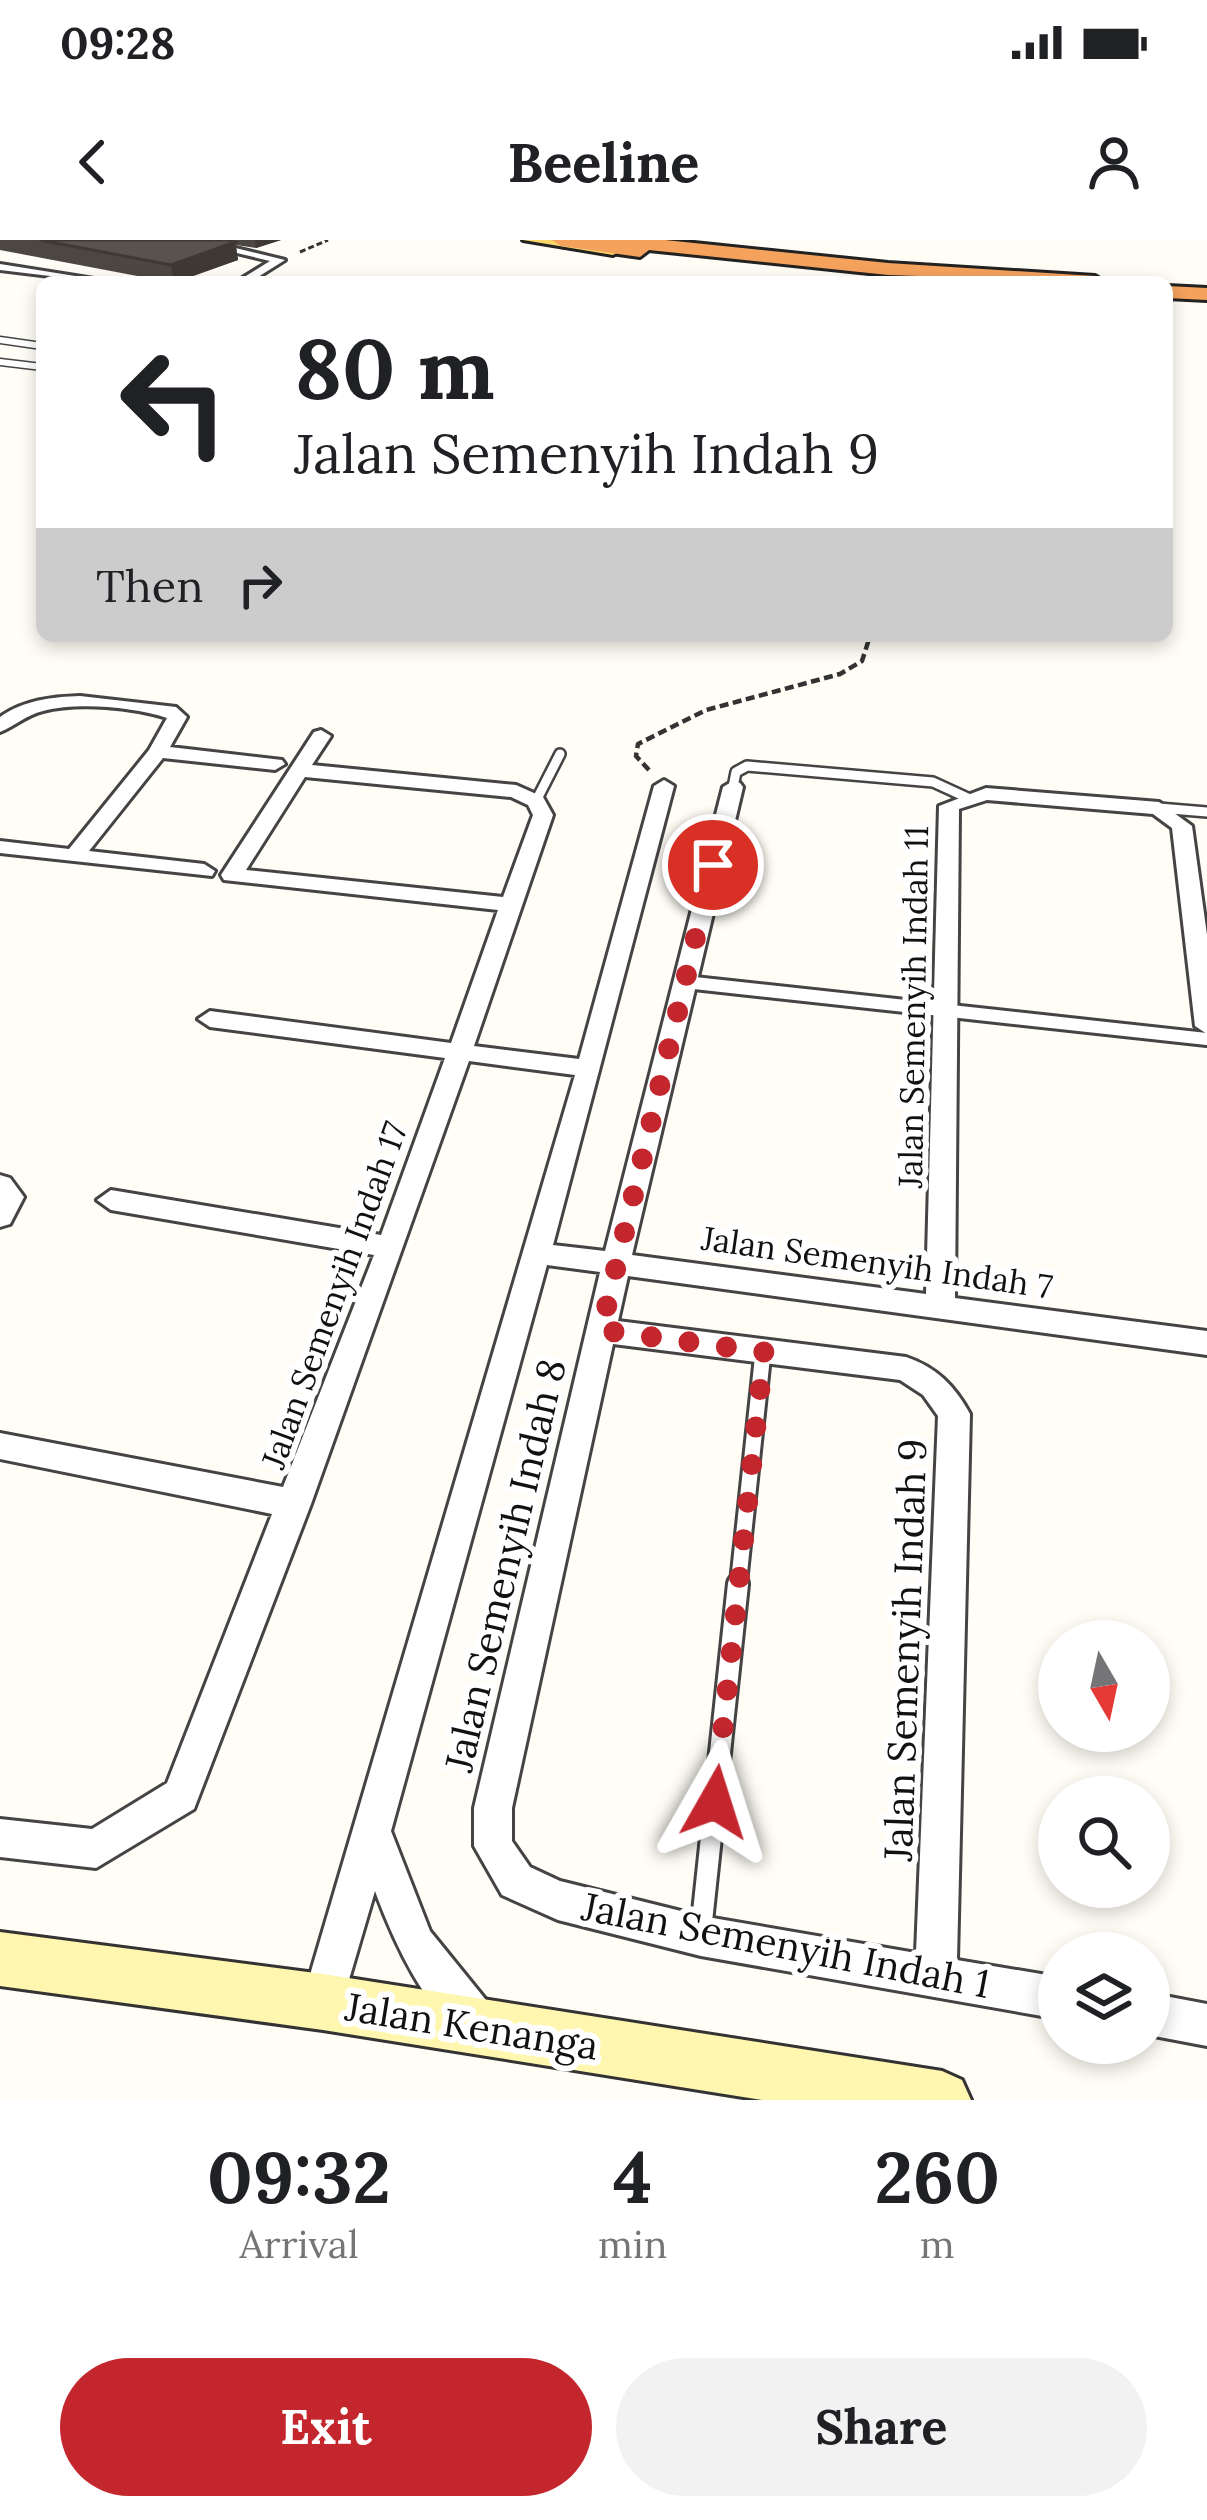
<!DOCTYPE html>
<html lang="en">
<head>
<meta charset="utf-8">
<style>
  :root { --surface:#fff; --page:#f2f2f2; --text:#202124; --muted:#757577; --accent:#c4262e }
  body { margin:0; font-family:Lora,serif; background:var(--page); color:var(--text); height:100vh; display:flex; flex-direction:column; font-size:45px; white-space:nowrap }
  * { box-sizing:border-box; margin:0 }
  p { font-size:39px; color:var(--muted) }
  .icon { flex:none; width:66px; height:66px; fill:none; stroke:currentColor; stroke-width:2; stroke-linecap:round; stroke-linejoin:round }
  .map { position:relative; height:1860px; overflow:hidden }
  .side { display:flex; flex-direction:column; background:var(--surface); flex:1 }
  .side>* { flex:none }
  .top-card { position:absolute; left:36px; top:36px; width:1137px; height:366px; border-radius:18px; box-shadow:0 6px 18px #0003; background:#fff; color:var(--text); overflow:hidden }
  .needle { width:78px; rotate:171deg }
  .buttons { position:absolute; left:1038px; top:1380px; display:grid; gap:24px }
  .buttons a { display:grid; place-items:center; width:132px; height:132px; border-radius:50%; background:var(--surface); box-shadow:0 6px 18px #0003; font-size:60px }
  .pin { position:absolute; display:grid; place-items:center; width:102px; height:102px; color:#fff; margin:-51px; border:6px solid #fff; border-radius:50%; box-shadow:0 3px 12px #0007 }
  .me { position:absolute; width:132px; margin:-66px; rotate:6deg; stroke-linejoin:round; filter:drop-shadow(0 0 9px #0008) }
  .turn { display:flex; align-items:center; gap:42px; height:252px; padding:0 60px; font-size:54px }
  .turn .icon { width:156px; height:156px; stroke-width:2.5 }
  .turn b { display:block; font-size:84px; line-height:102px }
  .then { display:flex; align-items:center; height:114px; padding:0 60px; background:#0003; gap:24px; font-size:45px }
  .eta { display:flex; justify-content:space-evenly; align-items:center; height:204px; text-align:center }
  .eta b { font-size:72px; font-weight:700; line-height:84px }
  .button { display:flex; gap:24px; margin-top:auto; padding:24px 60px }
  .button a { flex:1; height:138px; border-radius:72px; background:var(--accent); color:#fff; font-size:48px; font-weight:700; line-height:138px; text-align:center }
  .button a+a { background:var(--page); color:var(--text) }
  .status { display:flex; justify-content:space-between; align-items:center; height:84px; padding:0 60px; background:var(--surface); direction:ltr }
  .status svg { height:33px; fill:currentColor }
  header { display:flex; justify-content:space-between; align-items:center; height:156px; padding:0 60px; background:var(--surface); font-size:54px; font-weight:700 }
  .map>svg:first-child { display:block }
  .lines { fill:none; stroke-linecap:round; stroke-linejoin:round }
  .lane-far4-casing { stroke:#444; stroke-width:9 }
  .lane-far3-casing { stroke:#444; stroke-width:14 }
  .lane-far2-casing { stroke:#444; stroke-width:18 }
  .lane-far1-casing { stroke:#444; stroke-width:21 }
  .lane-casing { stroke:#444; stroke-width:26 }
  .street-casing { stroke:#444; stroke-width:6 }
  .secondary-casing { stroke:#333; stroke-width:6 }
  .primary-casing { stroke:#222; stroke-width:6 }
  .highway-casing { stroke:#222; stroke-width:6 }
  .path-far1 { stroke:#333; stroke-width:3; stroke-dasharray:6 3; stroke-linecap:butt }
  .path { stroke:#333; stroke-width:4.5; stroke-dasharray:9 4.5; stroke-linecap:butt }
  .lane-far4 { stroke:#fff; stroke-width:6 }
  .lane-far3 { stroke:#fff; stroke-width:9 }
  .lane-far2 { stroke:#fff; stroke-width:12 }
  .lane-far1 { stroke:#fff; stroke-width:15 }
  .lane { stroke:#fff; stroke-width:20 }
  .street { fill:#fff; fill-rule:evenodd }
  .secondary { fill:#fff6b0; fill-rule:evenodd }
  .primary { fill:#f9d66b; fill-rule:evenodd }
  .highway { fill:#f5a25d; fill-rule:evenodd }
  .wall { fill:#4d4742 }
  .shaded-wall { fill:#3f3936 }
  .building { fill:#5a524d; stroke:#3f3936; stroke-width:3 }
  .route { stroke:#c4262e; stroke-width:21; stroke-dasharray:0 37.8 }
  .labels { text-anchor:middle; stroke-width:12; stroke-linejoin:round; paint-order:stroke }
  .street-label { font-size:33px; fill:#111; stroke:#fff }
  .near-street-label { font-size:39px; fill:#111; stroke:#fff }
</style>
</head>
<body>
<div class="status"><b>09:28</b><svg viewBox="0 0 49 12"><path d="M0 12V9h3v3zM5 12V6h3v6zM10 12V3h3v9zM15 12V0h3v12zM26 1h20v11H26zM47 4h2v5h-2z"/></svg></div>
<header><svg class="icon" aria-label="back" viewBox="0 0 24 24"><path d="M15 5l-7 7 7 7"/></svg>Beeline<svg class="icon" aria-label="person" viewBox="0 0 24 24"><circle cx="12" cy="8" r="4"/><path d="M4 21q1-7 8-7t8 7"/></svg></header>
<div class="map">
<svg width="1207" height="1860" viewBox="0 0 1207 1860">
  <rect width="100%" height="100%" fill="#fffdf5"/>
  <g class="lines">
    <defs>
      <g id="lane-far4">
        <polyline points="0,100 42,106"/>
        <polyline points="0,122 42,127"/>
      </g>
      <g id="lane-far3">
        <polyline points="733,547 736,532 747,526 933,542 970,559"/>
        <polyline points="536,561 560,514"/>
        <polyline points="1159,568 1207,572"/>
      </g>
      <polyline id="lane-far2" points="685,742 1207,799"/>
      <polyline id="lane-far1" points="738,1347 763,1112"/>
      <polyline id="lane" points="701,1691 738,1344"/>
      <g id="street">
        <polygon points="183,0 203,0 285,20 250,42 236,42 270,21"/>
        <polygon points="0,24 94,39 100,42 0,30"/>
        <path d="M80,456L176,467L187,477L170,507L282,520L285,524L275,530L163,518L89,611L204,624L215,631L212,636L0,613V601L69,609L149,510L167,478C132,467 79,462 43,471C26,475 15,486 0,492V477C24,460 52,457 80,456Z"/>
        <path d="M321,490L331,496L312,525L516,545L543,557L553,575L474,806L579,819L654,546L664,540L674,546L553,1005L605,1011L723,547L733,541L740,543L743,547L632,1015L926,1054L939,566L986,548L1159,562L1192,586L1207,695V794L1195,786L1172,588L1153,574L987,560L959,569L955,1058L1207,1091V1115L628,1036L618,1081L906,1117C936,1127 955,1146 970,1174L957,1720L1059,1737V1779L701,1716L558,1680L502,1655L474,1606V1568L600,1032L547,1025L391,1591L430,1691L490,1765L496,1780L490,1795L475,1801C428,1781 392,1697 375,1651L338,1777L323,1783L308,1777L302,1762L575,835L469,821L311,1264L194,1569L96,1628L0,1617V1579L92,1589L167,1543L272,1274L0,1219V1193L283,1247L374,1015L111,970L97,960L111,950L381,995L445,818L210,787L198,779L210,771L451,803L498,670L224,640L221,635L314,492ZM305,537L511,557L528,565L533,575L503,657L246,630ZM613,1104L900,1140L923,1155L938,1176L916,1713L701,1676L560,1641L530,1627L512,1601V1568Z"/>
        <polygon points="0,935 10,938 24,957 10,984 0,987"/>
        <polygon points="1149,1753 1207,1764 1207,1806 1149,1795"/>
      </g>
      <polygon id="secondary" points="0,1692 323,1734 942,1831 962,1840 971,1860 762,1860 323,1790 0,1746"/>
      <polygon id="primary" points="523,0 572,0 621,10 613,15"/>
      <g id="highway">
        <polygon points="552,0 665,0 888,23 1095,36 1105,42 888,35 649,10 640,17 561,6"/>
        <polygon points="1167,46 1207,48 1207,60 1167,58"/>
      </g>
    </defs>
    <use href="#lane-far4" class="lane-far4-casing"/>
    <use href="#lane-far3" class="lane-far3-casing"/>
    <use href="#lane-far2" class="lane-far2-casing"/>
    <use href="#lane-far1" class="lane-far1-casing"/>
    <use href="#lane" class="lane-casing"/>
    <use href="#street" class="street-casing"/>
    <use href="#secondary" class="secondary-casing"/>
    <use href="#primary" class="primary-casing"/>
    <use href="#highway" class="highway-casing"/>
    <polyline class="path-far1" points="300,12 328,0"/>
    <polyline class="path" points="649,530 636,516 638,504 706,470 840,434 862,421 870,396"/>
    <use href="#lane-far4" class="lane-far4"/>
    <use href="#lane-far3" class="lane-far3"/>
    <use href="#lane-far2" class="lane-far2"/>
    <use href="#lane-far1" class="lane-far1"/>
    <use href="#lane" class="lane"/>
    <use href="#street" class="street"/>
    <use href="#secondary" class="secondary"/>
    <use href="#primary" class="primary"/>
    <use href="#highway" class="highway"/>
  </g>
  <polygon class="wall" points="0,0 281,0 256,8 236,5 238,20 177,42 169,42 0,10"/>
  <g class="shaded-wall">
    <polygon points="255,0 281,0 256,8"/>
    <polygon points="235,2 238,20 174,42 171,25"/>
  </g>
  <polygon class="building" points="40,0 229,0 235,2 171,25"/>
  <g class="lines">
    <polyline class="route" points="713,625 601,1090 764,1112 715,1562"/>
  </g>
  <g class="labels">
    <g class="street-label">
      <text transform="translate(913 767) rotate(-89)" y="12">Jalan Semenyih Indah 11</text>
      <text transform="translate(877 1022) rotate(8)" y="12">Jalan Semenyih Indah 7</text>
      <text transform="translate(334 1055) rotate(-70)" y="12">Jalan Semenyih Indah 17</text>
    </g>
    <g class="near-street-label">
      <text transform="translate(505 1325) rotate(-77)" y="14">Jalan Semenyih Indah 8</text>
      <text transform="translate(905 1410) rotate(-88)" y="14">Jalan Semenyih Indah 9</text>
      <text transform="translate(786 1705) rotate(11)" y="14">Jalan Semenyih Indah 1</text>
      <text transform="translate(472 1786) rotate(9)" y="14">Jalan Kenanga</text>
    </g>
  </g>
</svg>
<div class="buttons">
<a><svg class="needle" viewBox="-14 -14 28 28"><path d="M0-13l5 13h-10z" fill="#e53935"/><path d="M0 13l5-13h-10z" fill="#757577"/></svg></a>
<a><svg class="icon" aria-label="search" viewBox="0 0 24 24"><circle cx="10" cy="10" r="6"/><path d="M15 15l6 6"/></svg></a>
<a><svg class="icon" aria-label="layers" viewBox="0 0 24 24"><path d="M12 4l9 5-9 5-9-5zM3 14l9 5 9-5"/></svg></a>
</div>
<div class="pin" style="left:713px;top:625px;background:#d93025"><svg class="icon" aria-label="arrive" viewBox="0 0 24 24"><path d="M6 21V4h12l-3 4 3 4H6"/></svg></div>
<svg class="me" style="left:715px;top:1562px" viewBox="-20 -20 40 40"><path d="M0-17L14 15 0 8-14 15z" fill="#c4262e" stroke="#fff" stroke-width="4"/></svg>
<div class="top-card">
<div class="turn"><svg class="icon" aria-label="left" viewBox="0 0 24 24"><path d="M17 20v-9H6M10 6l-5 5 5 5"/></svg><div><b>80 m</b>Jalan Semenyih Indah 9</div></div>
<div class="then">Then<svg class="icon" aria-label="right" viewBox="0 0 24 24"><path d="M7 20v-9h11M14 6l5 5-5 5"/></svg></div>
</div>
</div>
<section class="side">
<div class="eta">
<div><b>09:32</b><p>Arrival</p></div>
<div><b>4</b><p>min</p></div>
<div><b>260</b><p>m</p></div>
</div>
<div class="button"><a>Exit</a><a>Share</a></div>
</section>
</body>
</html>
